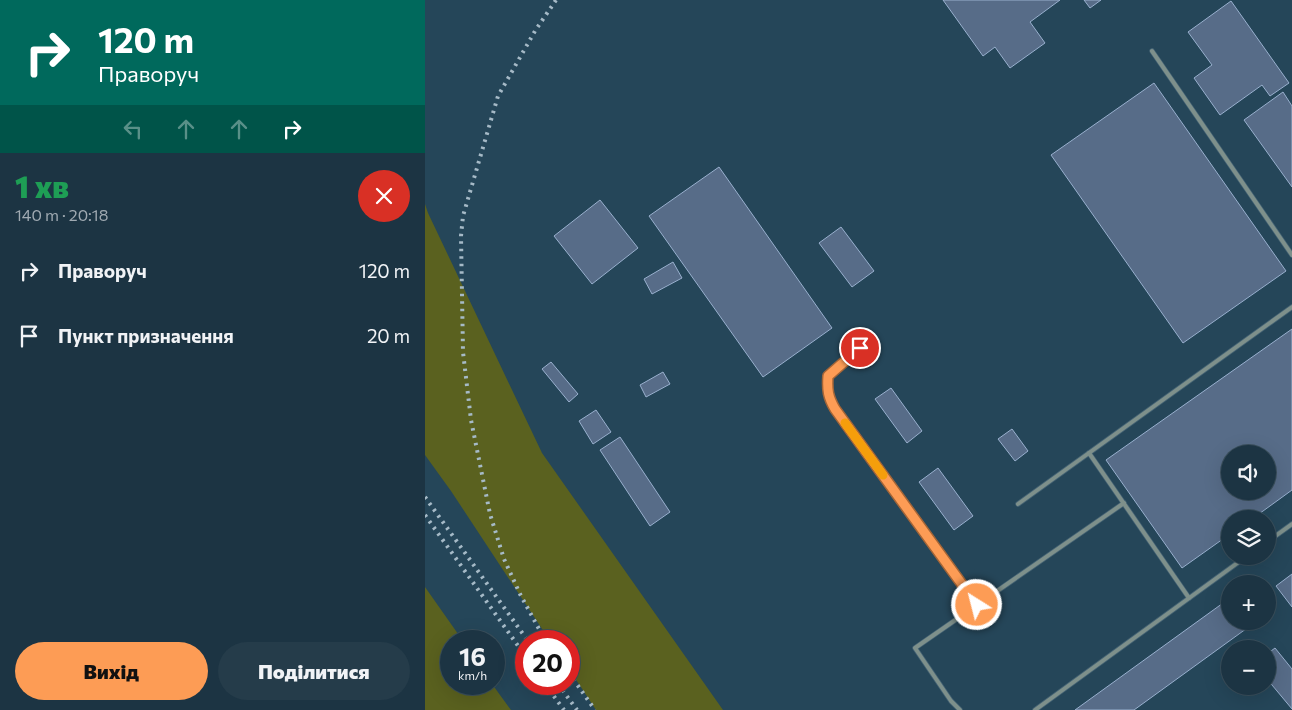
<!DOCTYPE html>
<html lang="uk">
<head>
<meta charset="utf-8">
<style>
  :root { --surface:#1c3443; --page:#253c4a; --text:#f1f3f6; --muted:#a0aab2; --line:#3a4f5c; --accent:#fd9c55 }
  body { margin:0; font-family:Commissioner,sans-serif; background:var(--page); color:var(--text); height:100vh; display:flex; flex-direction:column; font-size:19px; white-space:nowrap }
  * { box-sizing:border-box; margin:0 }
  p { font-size:16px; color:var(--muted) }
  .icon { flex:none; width:28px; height:28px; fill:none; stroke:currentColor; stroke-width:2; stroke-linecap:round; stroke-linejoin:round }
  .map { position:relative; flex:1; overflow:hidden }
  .drawer { display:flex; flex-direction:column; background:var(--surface); width:425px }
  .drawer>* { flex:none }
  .banner { background:#00695c; color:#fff; overflow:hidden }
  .fabs { position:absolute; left:796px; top:445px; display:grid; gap:10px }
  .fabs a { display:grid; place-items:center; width:55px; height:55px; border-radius:50%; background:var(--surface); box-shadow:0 5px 20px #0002,0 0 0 1px var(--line); font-size:25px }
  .speed { position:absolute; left:15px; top:630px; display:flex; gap:10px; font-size:25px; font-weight:700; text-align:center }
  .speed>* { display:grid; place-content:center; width:65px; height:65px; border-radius:50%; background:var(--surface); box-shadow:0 5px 20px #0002,0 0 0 1px var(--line); line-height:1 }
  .speed small { font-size:12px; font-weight:400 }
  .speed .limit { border:8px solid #d22; background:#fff; color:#111 }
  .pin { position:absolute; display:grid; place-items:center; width:42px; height:42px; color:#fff; margin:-21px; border:2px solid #fff; border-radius:50%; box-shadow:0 1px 5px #0007 }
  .me { position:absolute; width:55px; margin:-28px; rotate:324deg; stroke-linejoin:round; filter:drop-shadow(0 0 4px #0008) }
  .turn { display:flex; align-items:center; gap:18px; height:105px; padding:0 15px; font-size:22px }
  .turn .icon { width:65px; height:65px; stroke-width:2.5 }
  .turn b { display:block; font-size:35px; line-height:42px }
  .lanes { display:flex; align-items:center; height:48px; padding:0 15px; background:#0003; justify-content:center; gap:25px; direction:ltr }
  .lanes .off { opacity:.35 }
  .round { display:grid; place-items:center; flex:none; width:52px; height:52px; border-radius:26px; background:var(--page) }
  .headline { display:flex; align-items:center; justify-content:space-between; height:85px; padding:0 15px }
  h1 { font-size:30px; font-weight:800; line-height:38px; color:#1e9e55 }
  .primary-button { display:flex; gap:10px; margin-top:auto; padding:10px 15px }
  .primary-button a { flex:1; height:58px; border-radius:30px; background:var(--accent); color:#111; font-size:20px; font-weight:800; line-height:58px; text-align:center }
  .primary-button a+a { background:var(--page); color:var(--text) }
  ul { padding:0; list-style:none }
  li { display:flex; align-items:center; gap:15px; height:65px; padding:0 15px }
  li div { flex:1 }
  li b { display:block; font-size:19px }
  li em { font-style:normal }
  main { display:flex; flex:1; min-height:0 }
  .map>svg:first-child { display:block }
  .green { fill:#5a611f }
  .building { fill:#576c88; stroke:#99b0ce; fill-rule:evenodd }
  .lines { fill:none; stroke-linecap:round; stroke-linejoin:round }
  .service-casing { stroke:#456374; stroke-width:5.5 }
  .service { stroke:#7e908b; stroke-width:4 }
  .rail { stroke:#a6bac7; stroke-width:4; stroke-dasharray:2.5 5; stroke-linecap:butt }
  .route-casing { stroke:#a46537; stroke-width:12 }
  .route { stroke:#fd9c55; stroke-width:9 }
  .slow { stroke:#f59e0b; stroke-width:9 }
</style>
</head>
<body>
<main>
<section class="drawer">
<div class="banner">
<div class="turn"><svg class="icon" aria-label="right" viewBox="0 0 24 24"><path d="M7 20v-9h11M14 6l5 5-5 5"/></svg><div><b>120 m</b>Праворуч</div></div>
<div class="lanes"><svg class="icon off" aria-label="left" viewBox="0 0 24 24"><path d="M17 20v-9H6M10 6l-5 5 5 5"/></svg><svg class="icon off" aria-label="ahead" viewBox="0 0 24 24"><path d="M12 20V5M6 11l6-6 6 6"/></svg><svg class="icon off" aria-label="ahead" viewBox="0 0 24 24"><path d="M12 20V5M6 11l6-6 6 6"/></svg><svg class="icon" aria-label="right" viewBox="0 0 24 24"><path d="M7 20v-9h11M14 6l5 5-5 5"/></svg></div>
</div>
<div class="headline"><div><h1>1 хв</h1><p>140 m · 20:18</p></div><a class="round" style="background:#d93025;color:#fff"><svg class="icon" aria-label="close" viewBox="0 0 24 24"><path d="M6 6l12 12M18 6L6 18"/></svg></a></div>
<ul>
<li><svg class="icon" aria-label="right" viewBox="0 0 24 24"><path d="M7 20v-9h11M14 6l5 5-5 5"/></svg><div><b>Праворуч</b></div><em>120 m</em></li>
<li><svg class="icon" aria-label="arrive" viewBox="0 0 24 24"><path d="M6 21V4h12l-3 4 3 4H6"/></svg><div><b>Пункт призначення</b></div><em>20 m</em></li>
</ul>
<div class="primary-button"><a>Вихід</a><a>Поділитися</a></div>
</section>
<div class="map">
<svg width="867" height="710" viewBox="0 0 867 710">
  <rect width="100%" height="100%" fill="#254659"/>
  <g class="green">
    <polygon points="0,204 3,213 117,453 298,710 171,710 144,669 144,641 125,641 26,491 0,455"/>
    <polygon points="0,587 38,641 26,641 26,684 67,684 86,710 0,710"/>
  </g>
  <g class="building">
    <polygon points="518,0 635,0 605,22 620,43 585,68 570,47 558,56"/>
    <polygon points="659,0 676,0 665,8"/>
    <polygon points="806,1 864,83 845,96 837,85 795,115 769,78 787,65 763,32"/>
    <polygon points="729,83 861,271 758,343 626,155"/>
    <polygon points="858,92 867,106 867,187 819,120"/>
    <polygon points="294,167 407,328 338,377 224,216"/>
    <polygon points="175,200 213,248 167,284 129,236"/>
    <polygon points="416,227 449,271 427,287 394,243"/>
    <polygon points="248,262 257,278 227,294 219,279"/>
    <path d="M867,329V490L827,519H805V534L757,568L681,460ZM805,454H842V491H805Z"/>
    <polygon points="126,362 153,394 144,402 117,369"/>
    <polygon points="238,372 245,384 221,397 215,385"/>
    <polygon points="466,388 497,431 482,443 450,399"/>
    <polygon points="171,410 186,432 168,444 154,421"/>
    <polygon points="587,429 603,451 590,461 573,439"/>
    <polygon points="195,437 245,512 225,526 175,450"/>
    <polygon points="513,468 548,516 529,530 494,482"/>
    <polygon points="867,574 867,607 851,586"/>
    <polygon points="805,598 805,621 822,621 825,626 709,710 650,710"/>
    <polygon points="850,648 867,669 867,709 842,679 842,654"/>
  </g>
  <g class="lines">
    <defs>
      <g id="service">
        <polyline points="727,51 867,255"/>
        <path d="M435,348L403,376C402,390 403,397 410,409L552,605"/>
        <polyline points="664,453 764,598"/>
        <polyline points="593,504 867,307"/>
        <polyline points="842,542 867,524"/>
        <polyline points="535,710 526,701 490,648 699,503"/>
        <polyline points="610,710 822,556"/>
      </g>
    </defs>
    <use href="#service" class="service-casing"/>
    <use href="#service" class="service"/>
    <g class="rail">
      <polyline points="0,497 103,641"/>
      <polyline points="0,515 101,657"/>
      <polyline points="122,641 114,629 95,594 79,559 65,514 46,420 38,352 36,236 38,216 73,96 110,31 131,0"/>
      <polyline points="144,673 170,710"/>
      <polyline points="120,684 139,710"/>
      <polyline points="133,684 152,710"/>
    </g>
  </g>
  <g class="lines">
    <defs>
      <path id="route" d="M435,348L403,376C402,390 403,397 410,409L552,605"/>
    </defs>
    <use href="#route" class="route-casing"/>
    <use href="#route" class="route"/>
    <polyline class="slow" points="420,423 458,475"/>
  </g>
</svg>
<div class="fabs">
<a><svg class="icon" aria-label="sound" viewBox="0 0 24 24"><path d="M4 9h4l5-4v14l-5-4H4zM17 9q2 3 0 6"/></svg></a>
<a><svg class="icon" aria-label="layers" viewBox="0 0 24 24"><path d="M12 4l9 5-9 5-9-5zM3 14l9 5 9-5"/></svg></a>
<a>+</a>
<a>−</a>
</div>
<div class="speed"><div>16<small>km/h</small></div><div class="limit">20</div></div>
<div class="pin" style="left:435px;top:348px;background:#d93025"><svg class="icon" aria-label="arrive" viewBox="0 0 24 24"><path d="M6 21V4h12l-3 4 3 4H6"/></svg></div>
<svg class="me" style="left:552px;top:605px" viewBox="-20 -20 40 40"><circle r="17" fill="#fd9c55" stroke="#fff" stroke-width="3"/><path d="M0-11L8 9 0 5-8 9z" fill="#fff"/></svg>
</div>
</main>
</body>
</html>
